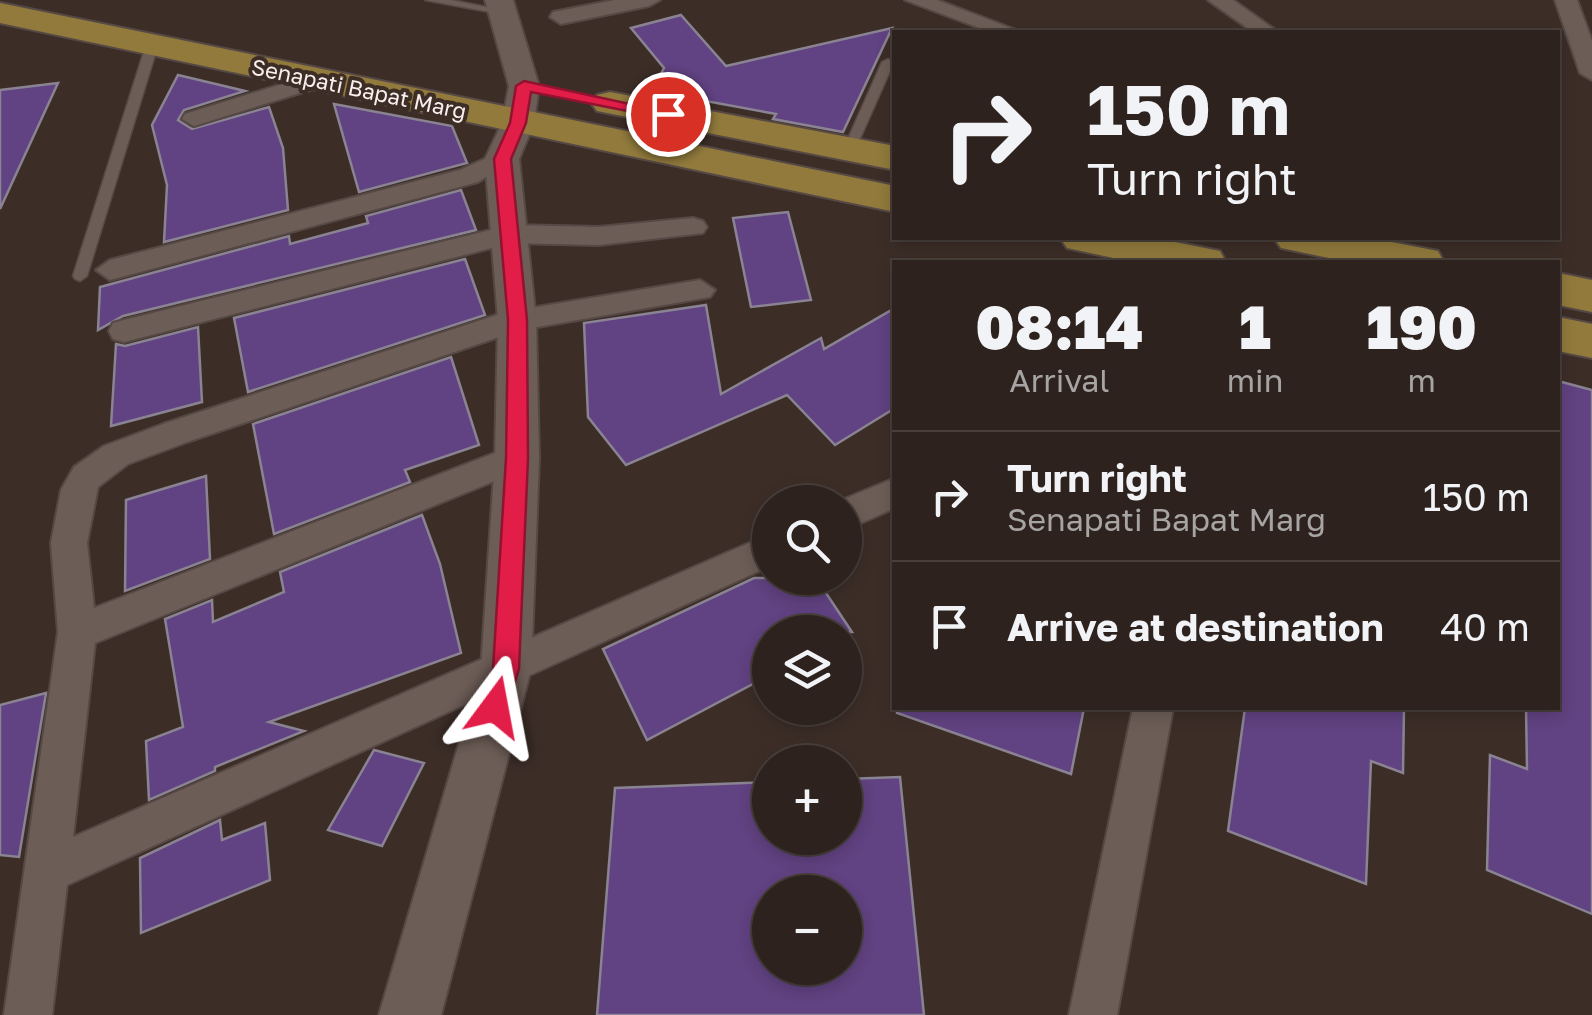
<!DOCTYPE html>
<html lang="en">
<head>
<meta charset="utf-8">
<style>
  :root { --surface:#2d221d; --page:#352a26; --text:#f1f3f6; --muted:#a7a4a4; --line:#483f3b }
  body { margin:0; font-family:"Golos Text",sans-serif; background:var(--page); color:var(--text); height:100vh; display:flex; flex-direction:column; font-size:38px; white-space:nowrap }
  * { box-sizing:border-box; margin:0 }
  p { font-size:32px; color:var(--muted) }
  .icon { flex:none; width:55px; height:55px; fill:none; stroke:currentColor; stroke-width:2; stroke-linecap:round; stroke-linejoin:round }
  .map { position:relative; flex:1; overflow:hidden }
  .sheet { position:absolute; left:892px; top:260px; width:668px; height:450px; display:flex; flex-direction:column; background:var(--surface); border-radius:0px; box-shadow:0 5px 15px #0003,0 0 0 2px var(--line) }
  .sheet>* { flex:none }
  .hud { position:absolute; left:892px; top:30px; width:668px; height:210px; border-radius:0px; box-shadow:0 5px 15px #0003,0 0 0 2px var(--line); background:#2d221d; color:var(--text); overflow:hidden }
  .controls { position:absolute; left:752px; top:485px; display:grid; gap:20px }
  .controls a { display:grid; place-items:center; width:110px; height:110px; border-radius:50%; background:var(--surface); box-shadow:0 5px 15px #0003,0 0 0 2px var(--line); font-size:50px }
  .pin { position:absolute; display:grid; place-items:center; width:85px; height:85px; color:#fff; margin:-42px; border:5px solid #fff; border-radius:50%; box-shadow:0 2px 10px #0007 }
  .me { position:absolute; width:110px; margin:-55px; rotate:13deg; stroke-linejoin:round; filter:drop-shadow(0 0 8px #0008) }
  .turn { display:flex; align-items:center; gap:35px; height:210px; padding:0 30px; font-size:45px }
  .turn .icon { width:130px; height:130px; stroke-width:2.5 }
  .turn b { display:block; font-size:70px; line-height:85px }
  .eta { display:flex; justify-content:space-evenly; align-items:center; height:170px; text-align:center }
  .eta b { font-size:60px; font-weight:800; line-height:70px }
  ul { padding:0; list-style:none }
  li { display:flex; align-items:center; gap:30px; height:130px; padding:0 30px; border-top:2px solid var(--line) }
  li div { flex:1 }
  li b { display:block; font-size:38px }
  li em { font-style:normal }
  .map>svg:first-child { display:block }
  .building { fill:#614282; stroke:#8a8392; stroke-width:2.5; fill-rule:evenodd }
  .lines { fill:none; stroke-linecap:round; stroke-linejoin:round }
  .service-casing { stroke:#564945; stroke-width:3 }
  .minor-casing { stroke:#564945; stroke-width:4 }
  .tertiary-casing { stroke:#564945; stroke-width:4 }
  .primary-casing { stroke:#564945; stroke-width:4 }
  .service { fill:#6d5d57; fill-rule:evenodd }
  .minor { fill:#6d5d57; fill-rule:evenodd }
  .tertiary { fill:#6d5d57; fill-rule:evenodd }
  .primary { fill:#917a3c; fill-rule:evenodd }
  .route { fill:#e11d48; stroke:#92132f; stroke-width:2.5 }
  .labels { text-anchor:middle; stroke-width:8; stroke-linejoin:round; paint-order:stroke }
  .far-street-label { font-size:22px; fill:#f9efec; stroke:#3c2d27 }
</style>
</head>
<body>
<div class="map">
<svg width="1592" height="1015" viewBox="0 0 1592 1015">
  <rect width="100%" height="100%" fill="#3c2d27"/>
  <g class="building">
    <polygon points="681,15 726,66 892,28 843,132 773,119 776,114 652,91 664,68 631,28"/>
    <polygon points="178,75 245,91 184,110 178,120 192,129 269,107 283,148 288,210 164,242 167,185 152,125"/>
    <polygon points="58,83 0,209 0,90"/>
    <polygon points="334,104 452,126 467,163 359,192"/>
    <polygon points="461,190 476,230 123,316 98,330 100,287 289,236 290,244 368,223 366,216"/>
    <polygon points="788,212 811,300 751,307 733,218"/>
    <polygon points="465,259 485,315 248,392 234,318"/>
    <polygon points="706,305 721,394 821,338 824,349 895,308 895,408 835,445 787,395 626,465 588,417 584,323"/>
    <polygon points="198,327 202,402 111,426 116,344 125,346"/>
    <polygon points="451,357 479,445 405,470 410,482 274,534 253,424"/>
    <polygon points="1558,381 1592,390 1592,914 1487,870 1490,755 1527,769 1526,708 1558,708"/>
    <polygon points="206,476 210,559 125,591 126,500"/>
    <polygon points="422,515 440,564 461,653 269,722 304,731 215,767 215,771 149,800 146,741 183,727 165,619 212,600 213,622 284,592 280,572"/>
    <polygon points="754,578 816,578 852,632 770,632 770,675 647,740 603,649"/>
    <polygon points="46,693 19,857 0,855 0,705"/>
    <polygon points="898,708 1084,708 1071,774 897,713"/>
    <polygon points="1245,708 1404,708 1403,773 1371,761 1366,884 1228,831"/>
    <polygon points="374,750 424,763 382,846 328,830"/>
    <path d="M900,777L924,1015H597L615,788L770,782V838H845V779ZM770,892H845V968H770Z"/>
    <polygon points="220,820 222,840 265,823 270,880 141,933 140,858"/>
  </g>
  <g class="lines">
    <defs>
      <g id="service">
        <polygon points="425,0 451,0 506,11 501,14"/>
        <polygon points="152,42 158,45 87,276 80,281 75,279 73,276 146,45"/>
        <polygon points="888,59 894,62 855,150 845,153 843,150 882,62"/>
      </g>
      <g id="minor">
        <polygon points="615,0 660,0 649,6 561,24 550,17 553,12"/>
        <polygon points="905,0 937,0 1021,32 990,32"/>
        <polygon points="1208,0 1233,0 1278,32 1253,32"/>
        <polygon points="1555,0 1577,0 1592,41 1592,80 1580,73"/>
        <polygon points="318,73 326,75 326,85 194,126 182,119 185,114"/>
        <polygon points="502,151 515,159 478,182 110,280 96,270 110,260 460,170"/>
        <polygon points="693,218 703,221 707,227 703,233 599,245 511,243 124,342 113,339 109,331 113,323 124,320 511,225 599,227"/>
        <polygon points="700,280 715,290 710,297 520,330 187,442 128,464 98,487 87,543 94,608 505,449 517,445 529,449 534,458 529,467 95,643 73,837 770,534 770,566 67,885 52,1015 4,1015 58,632 51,543 61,490 74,467 104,446 163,424 506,312"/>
        <polygon points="895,478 895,508 845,530 845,502 837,502"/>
        <polygon points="1133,708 1173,708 1117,1015 1069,1015"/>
      </g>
      <polygon id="tertiary" points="485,0 513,0 539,86 534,123 519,159 536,320 539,458 531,669 441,1015 379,1015 481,669 495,458 498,320 485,159 502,123 509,86"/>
      <g id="primary">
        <polygon points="0,3 895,186 895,212 0,23"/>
        <polygon points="610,92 895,146 895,170 597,111 591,103 597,95"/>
        <polygon points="1060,238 1155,238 1220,251 1226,262 1132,262 1067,248"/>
        <polygon points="1274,238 1371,238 1438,251 1444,262 1348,262 1281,248"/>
        <polygon points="1558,273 1592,280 1592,312 1558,305"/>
        <polygon points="1558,317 1592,324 1592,358 1558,351"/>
      </g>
    </defs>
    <use href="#service" class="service-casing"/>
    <use href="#minor" class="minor-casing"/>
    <use href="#tertiary" class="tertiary-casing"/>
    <use href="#primary" class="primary-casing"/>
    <use href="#service" class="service"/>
    <use href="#minor" class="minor"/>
    <use href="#tertiary" class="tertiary"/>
    <use href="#primary" class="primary"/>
  </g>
  <polygon class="route" points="524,81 676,114 668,119 531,92 526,123 511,159 527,320 528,458 519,669 504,716 495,720 486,716 482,707 493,669 506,458 508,320 494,159 510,123 516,86"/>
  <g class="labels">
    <g class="far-street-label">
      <text transform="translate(359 89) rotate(12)" y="8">Senapati Bapat Marg</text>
    </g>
  </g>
</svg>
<div class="controls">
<a><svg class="icon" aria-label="search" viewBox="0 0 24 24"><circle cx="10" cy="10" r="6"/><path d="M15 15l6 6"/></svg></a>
<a><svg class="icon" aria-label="layers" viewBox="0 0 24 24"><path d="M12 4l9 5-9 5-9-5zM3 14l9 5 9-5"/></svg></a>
<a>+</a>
<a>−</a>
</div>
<div class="pin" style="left:668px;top:114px;background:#d93025"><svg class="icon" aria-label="arrive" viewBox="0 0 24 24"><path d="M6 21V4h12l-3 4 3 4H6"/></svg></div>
<svg class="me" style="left:495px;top:707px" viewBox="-20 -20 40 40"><path d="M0-17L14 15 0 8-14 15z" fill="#e11d48" stroke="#fff" stroke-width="4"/></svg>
<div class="hud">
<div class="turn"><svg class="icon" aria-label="right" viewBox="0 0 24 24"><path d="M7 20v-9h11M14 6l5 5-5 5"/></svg><div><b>150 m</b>Turn right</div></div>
</div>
<section class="sheet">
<div class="eta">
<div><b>08:14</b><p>Arrival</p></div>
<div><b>1</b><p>min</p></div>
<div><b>190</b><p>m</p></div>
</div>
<ul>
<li><svg class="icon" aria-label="right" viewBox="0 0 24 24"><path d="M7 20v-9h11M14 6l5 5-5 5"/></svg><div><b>Turn right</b><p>Senapati Bapat Marg</p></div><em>150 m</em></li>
<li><svg class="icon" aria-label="arrive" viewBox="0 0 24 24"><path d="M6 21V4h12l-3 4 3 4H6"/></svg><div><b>Arrive at destination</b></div><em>40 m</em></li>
</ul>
</section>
</div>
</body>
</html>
